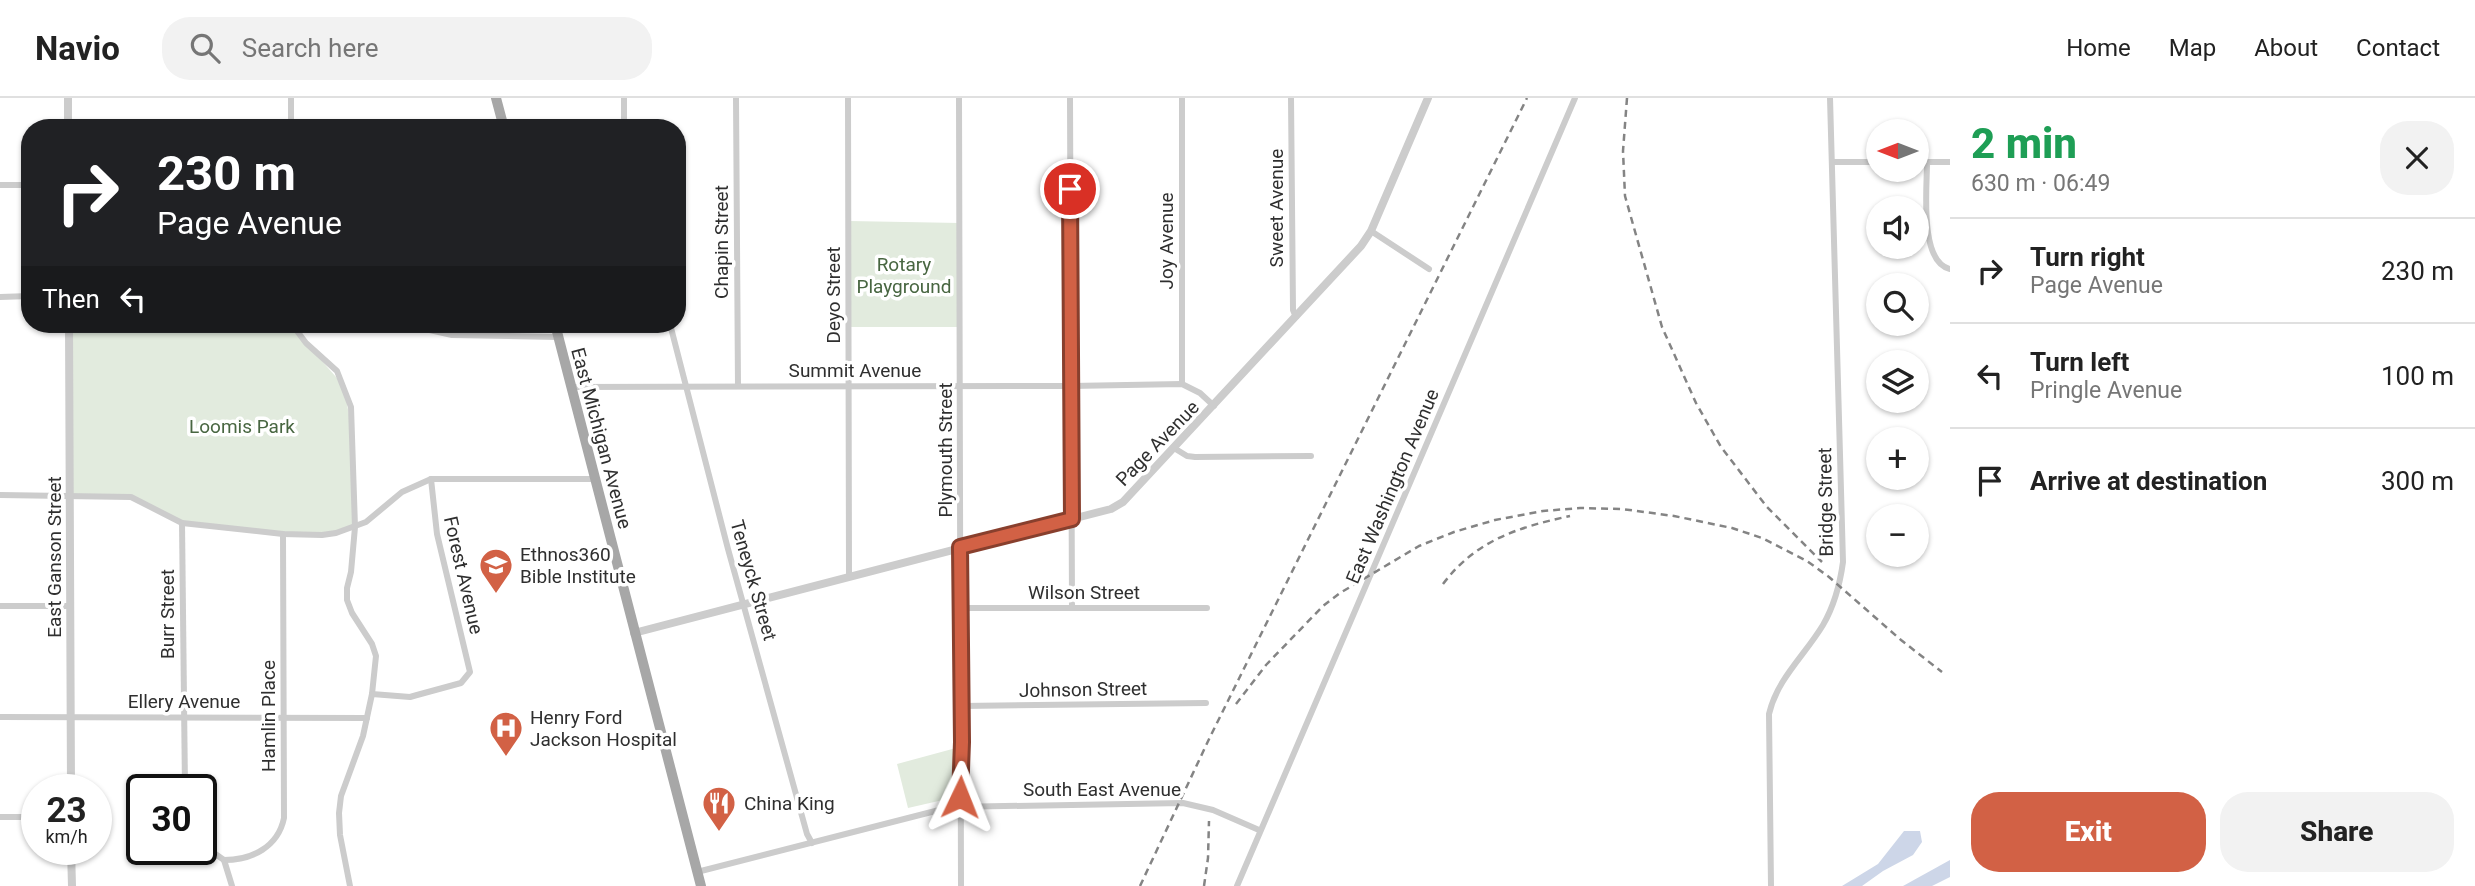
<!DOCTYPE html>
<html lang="en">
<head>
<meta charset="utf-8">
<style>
  :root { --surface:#fff; --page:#f2f2f2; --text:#222; --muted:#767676; --line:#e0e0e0; --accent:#d26145 }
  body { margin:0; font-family:Roboto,sans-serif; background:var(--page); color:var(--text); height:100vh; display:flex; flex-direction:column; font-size:26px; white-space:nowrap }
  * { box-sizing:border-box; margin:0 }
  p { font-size:23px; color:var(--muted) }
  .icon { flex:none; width:38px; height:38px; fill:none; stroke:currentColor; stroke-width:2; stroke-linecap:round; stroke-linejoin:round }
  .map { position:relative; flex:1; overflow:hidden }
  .details { display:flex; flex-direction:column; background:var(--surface); width:525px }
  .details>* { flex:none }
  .hud { position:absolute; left:21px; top:21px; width:665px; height:214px; border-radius:28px; box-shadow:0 2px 5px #0004; background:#202124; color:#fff; overflow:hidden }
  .needle { width:46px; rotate:270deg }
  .controls { position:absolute; left:1866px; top:21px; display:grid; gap:14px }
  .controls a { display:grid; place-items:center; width:63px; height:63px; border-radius:50%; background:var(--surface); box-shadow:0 2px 5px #0004; font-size:35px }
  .speed { position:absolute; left:21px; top:676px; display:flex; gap:14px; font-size:35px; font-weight:700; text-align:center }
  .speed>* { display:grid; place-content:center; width:91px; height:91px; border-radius:50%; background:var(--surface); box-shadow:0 2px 5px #0004; line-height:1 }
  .speed small { font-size:18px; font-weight:400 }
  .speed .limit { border:4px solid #111; border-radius:10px; background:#fff; color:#111 }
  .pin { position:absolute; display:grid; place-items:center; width:60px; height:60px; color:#fff; margin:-30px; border:4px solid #fff; border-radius:50%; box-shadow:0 2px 7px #0007 }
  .me { position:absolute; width:77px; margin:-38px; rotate:2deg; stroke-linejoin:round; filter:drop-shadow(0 0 5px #0008) }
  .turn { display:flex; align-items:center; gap:24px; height:147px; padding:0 21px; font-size:32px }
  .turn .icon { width:91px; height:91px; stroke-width:2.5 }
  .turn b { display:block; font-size:49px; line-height:60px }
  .then { display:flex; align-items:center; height:66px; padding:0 21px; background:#0003; gap:14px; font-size:26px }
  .round { display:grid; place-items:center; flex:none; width:74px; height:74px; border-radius:28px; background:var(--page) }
  .headline { display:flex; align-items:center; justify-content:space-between; height:119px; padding:0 21px }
  h1 { font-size:42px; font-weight:800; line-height:52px; color:#1e9e55 }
  .action { display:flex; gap:14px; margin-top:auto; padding:14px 21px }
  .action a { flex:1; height:80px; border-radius:28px; background:var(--accent); color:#fff; font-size:28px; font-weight:800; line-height:80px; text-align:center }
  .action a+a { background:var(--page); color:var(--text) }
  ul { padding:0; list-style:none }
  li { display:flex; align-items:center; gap:21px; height:105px; padding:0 21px; border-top:2px solid var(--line) }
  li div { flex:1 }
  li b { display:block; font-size:26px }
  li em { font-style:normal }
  header { display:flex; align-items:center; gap:42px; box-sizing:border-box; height:98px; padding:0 35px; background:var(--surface); border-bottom:2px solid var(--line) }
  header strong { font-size:33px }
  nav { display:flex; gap:38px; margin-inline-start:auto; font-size:24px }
  .search { width:490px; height:63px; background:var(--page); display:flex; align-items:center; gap:18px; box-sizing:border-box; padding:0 24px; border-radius:28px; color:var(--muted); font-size:26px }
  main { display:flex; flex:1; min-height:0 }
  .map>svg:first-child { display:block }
  .green { fill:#e2ebde }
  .water { fill:#cdd6e8 }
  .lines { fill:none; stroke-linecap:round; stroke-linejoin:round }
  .minor { stroke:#ccc; stroke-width:6 }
  .tertiary { stroke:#ccc; stroke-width:8 }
  .primary { stroke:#a7a7a7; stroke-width:10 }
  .rail { stroke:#848484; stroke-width:2.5; stroke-dasharray:7 5; stroke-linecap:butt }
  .route-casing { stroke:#883f2d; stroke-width:18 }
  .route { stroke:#d26145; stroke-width:12 }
  .labels { text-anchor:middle; stroke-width:7; stroke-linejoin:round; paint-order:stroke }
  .street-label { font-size:19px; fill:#2f2f2f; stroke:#fff }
  .park-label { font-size:19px; fill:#486641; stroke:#fff }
  .poi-label { font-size:19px; fill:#2f2f2f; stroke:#fff; text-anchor:start }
</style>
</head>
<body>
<header>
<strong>Navio</strong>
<div class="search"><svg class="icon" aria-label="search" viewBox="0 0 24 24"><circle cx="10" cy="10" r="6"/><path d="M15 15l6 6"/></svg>Search here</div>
<nav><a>Home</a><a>Map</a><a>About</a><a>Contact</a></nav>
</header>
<main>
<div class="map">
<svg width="1950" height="788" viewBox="0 0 1950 788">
  <rect width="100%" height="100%" fill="#fff"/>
  <g class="green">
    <polygon points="849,123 960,125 960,229 849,229"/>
    <polygon points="69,226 297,226 306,245 344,288 352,335 355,429 322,437 182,425 131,399 70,397"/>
    <polygon points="956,650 956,699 908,710 897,666"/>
  </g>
  <g class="water">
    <polygon points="1904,733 1920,733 1922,744 1913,757 1883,773 1862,788 1842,788 1878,766"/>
    <polygon points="1950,762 1950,779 1932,788 1903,788"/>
  </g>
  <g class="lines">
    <g class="minor">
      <polyline points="291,0 291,30"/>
      <polyline points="736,0 738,288"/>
      <polyline points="848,0 849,479"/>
      <polyline points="959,0 961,788"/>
      <polyline points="1070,0 1072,510"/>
      <polyline points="1182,0 1182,286"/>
      <polyline points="1291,0 1293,212 1296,219"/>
      <polyline points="624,30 624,0"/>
      <polyline points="1833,64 1878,64"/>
      <polyline points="1916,64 1950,64"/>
      <path d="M1927,65C1927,90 1919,164 1950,171"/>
      <polyline points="0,87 30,87"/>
      <polyline points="1371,133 1429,171"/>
      <polyline points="0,199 30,198"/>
      <polyline points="295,226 297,233 306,245 337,273 351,309 355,429 351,474 347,490 347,502 352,515 372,546 376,558 372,596 363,638 341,698 339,715 340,737 350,788"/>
      <polyline points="403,226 452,237 558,239"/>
      <polyline points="670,226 728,451 807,736 812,745"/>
      <polyline points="571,289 1071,288 1182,286 1200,295 1214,308"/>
      <polyline points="1174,350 1187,358 1195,359 1311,358"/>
      <polyline points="0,397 131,399 182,425 283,436 322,437 336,435 366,424 402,394 431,381 596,381"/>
      <polyline points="182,425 185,691"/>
      <polyline points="0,508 70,508"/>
      <polyline points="960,510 1207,510"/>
      <polyline points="372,596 410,599 417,597 461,585 470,574 437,436 431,381"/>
      <polyline points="962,608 1206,605"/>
      <polyline points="0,619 367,620"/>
      <polyline points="0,719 37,719"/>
      <polyline points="201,746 224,762 232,788"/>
      <path d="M224,762C252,762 278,749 284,720L283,436"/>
      <polyline points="697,774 951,709 1183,705 1213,712 1259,732"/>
      <polyline points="1237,788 1575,0"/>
      <path d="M1771,788L1769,616C1777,581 1805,557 1823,527C1834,508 1840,486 1843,464L1830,0"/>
    </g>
    <g class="tertiary">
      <polyline points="68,0 68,30"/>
      <polyline points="69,226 71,691"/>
      <polyline points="634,535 1072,421 1111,411 1123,404 1361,148 1371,133 1428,0"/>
      <polyline points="71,751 72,788"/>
    </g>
    <g class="primary">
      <polyline points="496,0 504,30"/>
      <polyline points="555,226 701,788"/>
    </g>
    <g class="rail">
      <polyline points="1627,0 1623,53 1625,98 1662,229 1696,305 1721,349 1767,409 1822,464"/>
      <path d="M1443,486C1476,442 1519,429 1570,418"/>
      <polyline points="1236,606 1266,567 1323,508 1340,495 1419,448 1454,434 1495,422 1543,413 1580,410 1622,411 1674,418 1732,430 1762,440 1807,463 1829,479 1901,542 1942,574"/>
      <polyline points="1140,788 1210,639 1527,0"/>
      <polyline points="1204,788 1208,760 1209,723"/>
    </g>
  </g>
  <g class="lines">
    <defs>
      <polyline id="route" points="960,699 962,644 960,449 1072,421 1070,91"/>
    </defs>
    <use href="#route" class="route-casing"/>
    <use href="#route" class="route"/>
  </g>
  <defs>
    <symbol id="school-pin" viewBox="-11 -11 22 30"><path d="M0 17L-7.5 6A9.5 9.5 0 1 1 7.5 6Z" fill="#d26145" stroke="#fff"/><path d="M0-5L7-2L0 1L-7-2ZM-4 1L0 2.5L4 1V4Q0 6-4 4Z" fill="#fff"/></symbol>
    <symbol id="hospital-pin" viewBox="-11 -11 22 30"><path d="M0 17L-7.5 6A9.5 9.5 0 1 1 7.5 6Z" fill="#d26145" stroke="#fff"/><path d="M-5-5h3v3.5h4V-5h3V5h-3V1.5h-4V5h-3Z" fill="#fff"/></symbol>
    <symbol id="restaurant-pin" viewBox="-11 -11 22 30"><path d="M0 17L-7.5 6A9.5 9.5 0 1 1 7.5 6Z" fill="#d26145" stroke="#fff"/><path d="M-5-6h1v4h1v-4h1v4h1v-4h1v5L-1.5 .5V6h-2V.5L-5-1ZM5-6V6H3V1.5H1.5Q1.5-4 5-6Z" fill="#fff"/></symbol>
  </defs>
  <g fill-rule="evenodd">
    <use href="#school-pin" x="477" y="448" width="38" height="52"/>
    <use href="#hospital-pin" x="487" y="611" width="38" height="52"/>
    <use href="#restaurant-pin" x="700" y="686" width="38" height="52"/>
  </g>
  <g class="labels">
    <g class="street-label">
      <text transform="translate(1276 110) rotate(-90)" y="7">Sweet Avenue</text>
      <text transform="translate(1166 143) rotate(-90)" y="7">Joy Avenue</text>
      <text transform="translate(721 144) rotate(-90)" y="7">Chapin Street</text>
      <text transform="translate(833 197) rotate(-90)" y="7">Deyo Street</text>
      <text x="855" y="279">Summit Avenue</text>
      <text transform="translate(602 340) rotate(75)" y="7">East Michigan Avenue</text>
      <text transform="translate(1157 345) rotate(-46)" y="7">Page Avenue</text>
      <text transform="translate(945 352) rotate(-90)" y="7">Plymouth Street</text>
      <text transform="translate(1392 388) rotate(-67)" y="7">East Washington Avenue</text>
      <text transform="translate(1825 404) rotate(-91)" y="7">Bridge Street</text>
      <text transform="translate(54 459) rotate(-90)" y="7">East Ganson Street</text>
      <text transform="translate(464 477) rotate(77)" y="7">Forest Avenue</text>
      <text transform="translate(754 482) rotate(74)" y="7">Teneyck Street</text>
      <text x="1084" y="501">Wilson Street</text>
      <text transform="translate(167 516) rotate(-90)" y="7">Burr Street</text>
      <text transform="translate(1083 591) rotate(-1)" y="7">Johnson Street</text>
      <text x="184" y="610">Ellery Avenue</text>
      <text transform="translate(268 618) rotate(-90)" y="7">Hamlin Place</text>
      <text x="1102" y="698">South East Avenue</text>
    </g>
    <g class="park-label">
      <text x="904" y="173">Rotary<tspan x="904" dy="22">Playground</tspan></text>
      <text x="242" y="335">Loomis Park</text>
    </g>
    <g class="poi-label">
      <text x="520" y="463">Ethnos360<tspan x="520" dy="22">Bible Institute</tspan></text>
      <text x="530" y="626">Henry Ford<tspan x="530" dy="22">Jackson Hospital</tspan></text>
      <text x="744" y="712">China King</text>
    </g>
  </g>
</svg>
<div class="controls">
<a><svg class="needle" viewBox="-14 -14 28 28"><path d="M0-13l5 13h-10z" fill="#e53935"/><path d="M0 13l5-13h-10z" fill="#767676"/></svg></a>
<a><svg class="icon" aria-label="sound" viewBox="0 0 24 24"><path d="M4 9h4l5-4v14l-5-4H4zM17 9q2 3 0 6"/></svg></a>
<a><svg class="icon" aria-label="search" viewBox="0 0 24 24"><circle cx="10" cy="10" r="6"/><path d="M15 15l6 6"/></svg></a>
<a><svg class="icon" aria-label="layers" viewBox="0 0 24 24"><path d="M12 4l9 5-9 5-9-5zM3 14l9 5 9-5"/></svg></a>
<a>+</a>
<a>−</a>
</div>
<div class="speed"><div>23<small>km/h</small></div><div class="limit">30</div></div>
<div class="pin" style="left:1070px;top:91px;background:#d93025"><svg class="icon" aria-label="arrive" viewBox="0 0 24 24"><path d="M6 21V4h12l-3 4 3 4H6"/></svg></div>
<svg class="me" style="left:960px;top:699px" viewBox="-20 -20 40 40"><path d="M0-17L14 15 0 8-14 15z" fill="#d26145" stroke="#fff" stroke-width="4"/></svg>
<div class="hud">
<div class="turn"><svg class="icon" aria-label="right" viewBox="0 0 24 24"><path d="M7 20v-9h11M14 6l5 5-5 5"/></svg><div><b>230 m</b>Page Avenue</div></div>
<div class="then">Then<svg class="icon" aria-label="left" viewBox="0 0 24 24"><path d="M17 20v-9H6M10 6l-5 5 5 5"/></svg></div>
</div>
</div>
<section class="details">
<div class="headline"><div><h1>2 min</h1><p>630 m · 06:49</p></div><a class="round"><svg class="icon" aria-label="close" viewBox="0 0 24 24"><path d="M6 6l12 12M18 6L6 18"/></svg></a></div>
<ul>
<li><svg class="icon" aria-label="right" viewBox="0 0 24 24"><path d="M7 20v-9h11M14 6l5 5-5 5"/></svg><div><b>Turn right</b><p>Page Avenue</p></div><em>230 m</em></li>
<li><svg class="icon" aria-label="left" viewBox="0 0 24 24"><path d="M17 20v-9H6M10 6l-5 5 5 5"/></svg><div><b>Turn left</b><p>Pringle Avenue</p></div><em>100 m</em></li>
<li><svg class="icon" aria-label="arrive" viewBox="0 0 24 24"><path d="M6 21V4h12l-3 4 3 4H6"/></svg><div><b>Arrive at destination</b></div><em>300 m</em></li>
</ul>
<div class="action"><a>Exit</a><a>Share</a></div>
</section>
</main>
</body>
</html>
